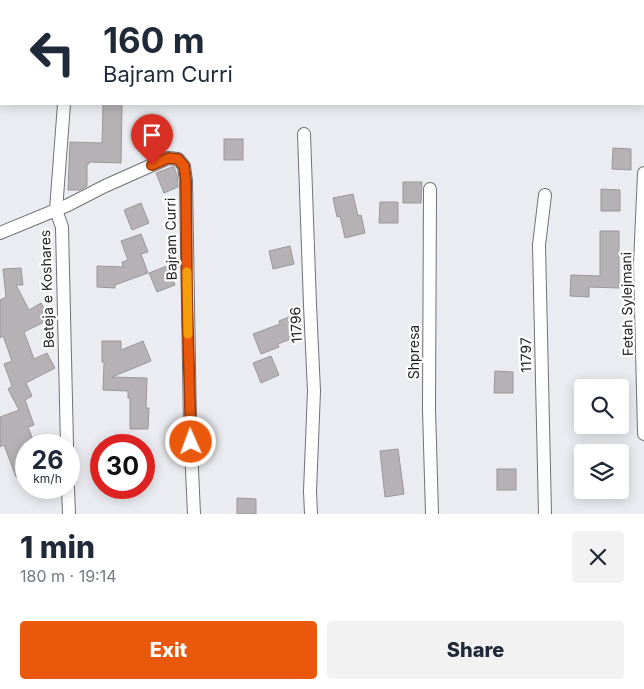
<!DOCTYPE html>
<html lang="en">
<head>
<meta charset="utf-8">
<style>
  :root { --surface:#fff; --page:#f2f2f3; --text:#1f2937; --muted:#747a83; --accent:#ea580c }
  body { margin:0; font-family:Inter,sans-serif; background:var(--page); color:var(--text); height:100vh; display:flex; flex-direction:column; font-size:19px; white-space:nowrap }
  * { box-sizing:border-box; margin:0 }
  p { font-size:16px; color:var(--muted) }
  .icon { flex:none; width:28px; height:28px; fill:none; stroke:currentColor; stroke-width:2; stroke-linecap:round; stroke-linejoin:round }
  .map { position:relative; height:514px; overflow:hidden }
  .details { display:flex; flex-direction:column; background:var(--surface); flex:1 }
  .details>* { flex:none }
  .guide { position:absolute; left:0px; top:0px; width:645px; height:105px; box-shadow:0 2px 12px #0003; background:#fff; color:var(--text); overflow:hidden }
  .fabs { position:absolute; left:574px; top:379px; display:grid; gap:10px }
  .fabs a { display:grid; place-items:center; width:55px; height:55px; border-radius:5px; background:var(--surface); box-shadow:0 2px 12px #0003; font-size:25px }
  .speed { position:absolute; left:15px; top:434px; display:flex; gap:10px; font-size:25px; font-weight:700; text-align:center }
  .speed>* { display:grid; place-content:center; width:65px; height:65px; border-radius:50%; background:var(--surface); box-shadow:0 2px 12px #0003; line-height:1 }
  .speed small { font-size:12px; font-weight:400 }
  .speed .limit { border:8px solid #d22; background:#fff; color:#111 }
  .pin { position:absolute; display:grid; place-items:center; width:42px; height:42px; color:#fff; margin:-51px -21px; border-radius:50% 50% 50% 0; rotate:-45deg; box-shadow:0 0 5px #0007 }
  .pin .icon { rotate:45deg }
  .me { position:absolute; width:55px; margin:-28px; rotate:358deg; stroke-linejoin:round; filter:drop-shadow(0 0 4px #0008) }
  .turn { display:flex; align-items:center; gap:18px; height:105px; padding:0 20px; font-size:22px }
  .turn .icon { width:65px; height:65px; stroke-width:2.5 }
  .turn b { display:block; font-size:35px; line-height:42px }
  .round { display:grid; place-items:center; flex:none; width:52px; height:52px; border-radius:5px; background:var(--page) }
  .headline { display:flex; align-items:center; justify-content:space-between; height:85px; padding:0 20px }
  h1 { font-size:30px; font-weight:800; line-height:38px }
  .button { display:flex; gap:10px; margin-top:auto; padding:10px 20px }
  .button a { flex:1; height:58px; border-radius:5px; background:var(--accent); color:#fff; font-size:20px; font-weight:800; line-height:58px; text-align:center }
  .button a+a { background:var(--page); color:var(--text) }
  .map>svg:first-child { display:block }
  .building { fill:#b5b1b5; stroke:#9a979a }
  .lines { fill:none; stroke-linecap:round; stroke-linejoin:round }
  .minor-casing { stroke:#717276; stroke-width:14 }
  .minor { stroke:#fff; stroke-width:12 }
  .route-casing { stroke:#983908; stroke-width:12 }
  .route { stroke:#ea580c; stroke-width:9 }
  .slow { stroke:#f59e0b; stroke-width:9 }
  .labels { text-anchor:middle; stroke-width:4.5; stroke-linejoin:round; paint-order:stroke }
  .street-label { font-size:14px; fill:#232325; stroke:#fff }
</style>
</head>
<body>
<div class="map">
<svg width="644" height="514" viewBox="0 0 644 514">
  <rect width="100%" height="100%" fill="#ebecf1"/>
  <g class="building">
    <polygon points="103,104 122,104 121,163 89,162 89,164 87,164 87,186 80,190 68,190 70,142 102,143"/>
    <rect x="224" y="139" width="19" height="21"/>
    <polygon points="613,148 631,149 631,170 612,169"/>
    <polygon points="172,167 174,167 177,175 178,187 164,193 156,173"/>
    <polygon points="403,182 422,182 421,203 403,203"/>
    <polygon points="601,189 620,190 620,211 601,211"/>
    <polygon points="353,194 358,216 361,215 365,233 345,238 340,216 337,217 333,198"/>
    <polygon points="380,202 398,202 398,223 379,223"/>
    <polygon points="141,203 149,223 132,230 124,210"/>
    <polygon points="600,231 619,231 619,288 589,287 589,297 570,296 571,275 600,276"/>
    <polygon points="141,234 148,252 141,254 148,273 115,285 115,288 97,287 97,266 123,267 122,262 128,260 121,241"/>
    <polygon points="290,246 294,264 273,269 269,251"/>
    <polygon points="167,266 175,285 157,292 149,273"/>
    <polygon points="21,268 23,285 16,285 29,310 41,303 50,319 24,332 34,359 47,353 55,368 26,383 32,396 25,400 34,425 28,427 35,445 26,445 26,474 16,477 4,445 0,447 0,417 19,410 8,389 12,386 4,364 12,361 3,336 0,338 0,300 6,297 3,269"/>
    <polygon points="296,314 303,334 278,344 279,347 261,354 253,334 280,324 279,321"/>
    <polygon points="102,341 121,341 121,350 143,341 151,361 112,377 147,378 146,408 149,408 148,429 130,429 130,398 128,398 128,391 103,390 104,362 102,362"/>
    <polygon points="271,356 279,375 261,383 253,363"/>
    <polygon points="495,371 513,372 513,393 494,393"/>
    <polygon points="398,449 404,494 385,497 380,451"/>
    <rect x="497" y="469" width="19" height="21"/>
    <polygon points="237,498 256,499 256,514 237,514"/>
  </g>
  <g class="lines">
    <defs>
      <g id="minor">
        <polyline points="66,1 66,0"/>
        <polyline points="64,104 56,210 62,227 67,445"/>
        <polyline points="304,134 310,305 314,391 310,491 311,514"/>
        <polyline points="644,173 640,264 644,434"/>
        <polyline points="430,189 429,409 432,514"/>
        <polyline points="0,233 68,205 105,186 168,158 178,159 184,166 186,181 190,425 194,514"/>
        <polyline points="68,488 69,514"/>
        <polyline points="545,514 539,245 545,195"/>
      </g>
    </defs>
    <use href="#minor" class="minor-casing"/>
    <use href="#minor" class="minor"/>
  </g>
  <g class="lines">
    <defs>
      <polyline id="route" points="152,165 168,158 178,159 184,166 186,181 187,296 191,442"/>
    </defs>
    <use href="#route" class="route-casing"/>
    <use href="#route" class="route"/>
    <polyline class="slow" points="187,272 188,334"/>
  </g>
  <g class="labels">
    <g class="street-label">
      <text transform="translate(171 239) rotate(-91)" y="5">Bajram Curri</text>
      <text transform="translate(47 289) rotate(-92)" y="5">Beteja e Koshares</text>
      <text transform="translate(627 304) rotate(-91)" y="5">Fetah Sylejmani</text>
      <text transform="translate(296 325) rotate(-93)" y="5">11796</text>
      <text transform="translate(414 352) rotate(-90)" y="5">Shpresa</text>
      <text transform="translate(526 355) rotate(-91)" y="5">11797</text>
    </g>
  </g>
</svg>
<div class="fabs">
<a><svg class="icon" aria-label="search" viewBox="0 0 24 24"><circle cx="10" cy="10" r="6"/><path d="M15 15l6 6"/></svg></a>
<a><svg class="icon" aria-label="layers" viewBox="0 0 24 24"><path d="M12 4l9 5-9 5-9-5zM3 14l9 5 9-5"/></svg></a>
</div>
<div class="speed"><div>26<small>km/h</small></div><div class="limit">30</div></div>
<div class="pin" style="left:152px;top:165px;background:#d93025"><svg class="icon" aria-label="arrive" viewBox="0 0 24 24"><path d="M6 21V4h12l-3 4 3 4H6"/></svg></div>
<svg class="me" style="left:191px;top:442px" viewBox="-20 -20 40 40"><circle r="17" fill="#ea580c" stroke="#fff" stroke-width="3"/><path d="M0-11L8 9 0 5-8 9z" fill="#fff"/></svg>
<div class="guide">
<div class="turn"><svg class="icon" aria-label="left" viewBox="0 0 24 24"><path d="M17 20v-9H6M10 6l-5 5 5 5"/></svg><div><b>160 m</b>Bajram Curri</div></div>
</div>
</div>
<section class="details">
<div class="headline"><div><h1>1 min</h1><p>180 m · 19:14</p></div><a class="round"><svg class="icon" aria-label="close" viewBox="0 0 24 24"><path d="M6 6l12 12M18 6L6 18"/></svg></a></div>
<div class="button"><a>Exit</a><a>Share</a></div>
</section>
</body>
</html>
